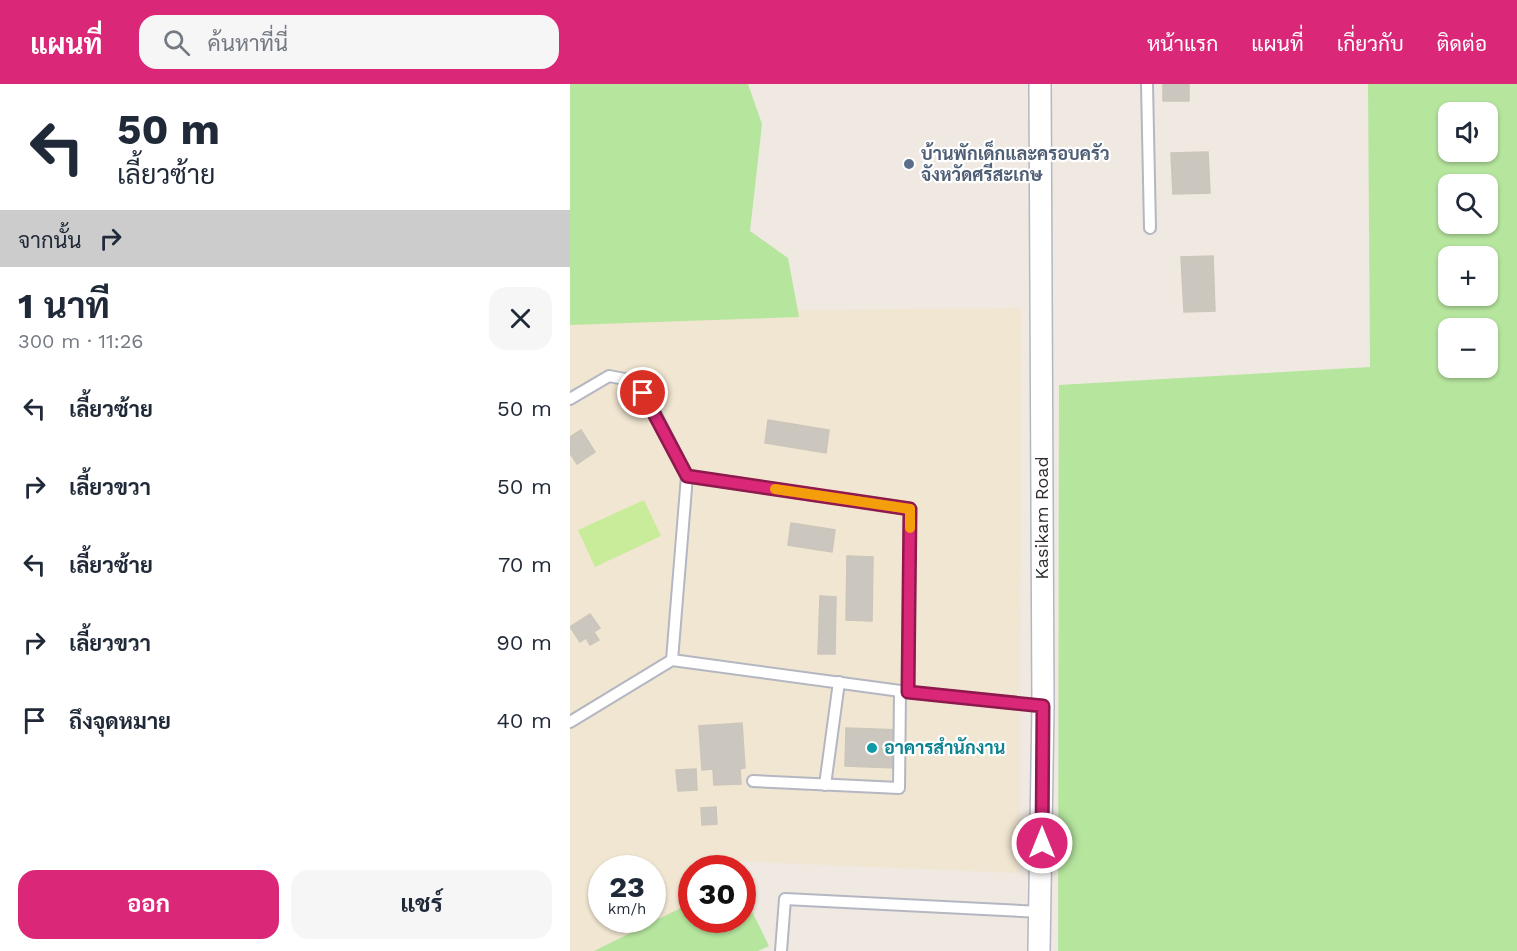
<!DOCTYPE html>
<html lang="th">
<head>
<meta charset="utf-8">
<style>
  :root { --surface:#fff; --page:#f6f6f7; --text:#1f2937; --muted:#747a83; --accent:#db2777 }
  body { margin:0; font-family:"Work Sans",Sarabun,sans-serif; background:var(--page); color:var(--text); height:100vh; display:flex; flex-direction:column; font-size:22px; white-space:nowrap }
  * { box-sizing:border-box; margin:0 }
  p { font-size:20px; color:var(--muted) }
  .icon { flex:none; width:33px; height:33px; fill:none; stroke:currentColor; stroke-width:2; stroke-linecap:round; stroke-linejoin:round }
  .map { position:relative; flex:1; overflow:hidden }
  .details { display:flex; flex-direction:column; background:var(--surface); width:570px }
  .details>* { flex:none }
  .guide { background:#fff; color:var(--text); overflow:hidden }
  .fabs { position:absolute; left:868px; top:18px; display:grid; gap:12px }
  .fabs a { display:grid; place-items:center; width:60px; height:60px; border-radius:12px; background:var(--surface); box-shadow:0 2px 4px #0004; font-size:30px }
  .speed { position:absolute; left:18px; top:771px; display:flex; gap:12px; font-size:30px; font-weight:700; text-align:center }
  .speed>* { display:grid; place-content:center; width:78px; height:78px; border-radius:50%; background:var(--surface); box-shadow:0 2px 4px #0004; line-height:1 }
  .speed small { font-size:15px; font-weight:400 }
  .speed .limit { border:9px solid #d22; background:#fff; color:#111 }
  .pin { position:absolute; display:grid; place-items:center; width:51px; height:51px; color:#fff; margin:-26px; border:3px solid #fff; border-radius:50%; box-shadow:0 2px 6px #0007 }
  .me { position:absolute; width:66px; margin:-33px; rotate:0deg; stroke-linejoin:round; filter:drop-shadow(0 0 4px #0008) }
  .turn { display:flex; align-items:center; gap:21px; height:126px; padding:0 18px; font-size:27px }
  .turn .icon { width:78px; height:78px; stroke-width:2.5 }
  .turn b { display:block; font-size:42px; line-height:51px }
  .then { display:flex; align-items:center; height:57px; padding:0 18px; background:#0003; gap:12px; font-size:22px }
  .round { display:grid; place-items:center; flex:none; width:63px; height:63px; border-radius:18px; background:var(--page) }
  .headline { display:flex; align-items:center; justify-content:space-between; height:102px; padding:0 18px }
  h1 { font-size:36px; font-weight:700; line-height:45px }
  .action { display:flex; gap:12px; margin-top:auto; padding:12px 18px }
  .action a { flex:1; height:69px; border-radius:18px; background:var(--accent); color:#fff; font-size:24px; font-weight:700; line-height:69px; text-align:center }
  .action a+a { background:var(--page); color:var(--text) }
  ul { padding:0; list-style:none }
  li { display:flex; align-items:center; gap:18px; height:78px; padding:0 18px }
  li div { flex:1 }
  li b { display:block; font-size:22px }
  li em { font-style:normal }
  header { display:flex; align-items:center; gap:36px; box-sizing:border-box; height:84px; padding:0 30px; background:var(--accent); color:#fff }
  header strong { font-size:28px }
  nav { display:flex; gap:33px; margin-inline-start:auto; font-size:21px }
  .search { width:420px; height:54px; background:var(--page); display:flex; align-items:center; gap:15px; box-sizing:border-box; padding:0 21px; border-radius:18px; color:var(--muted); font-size:22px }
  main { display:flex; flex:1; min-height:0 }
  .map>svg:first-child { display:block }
  .education { fill:#f0e6d1; fill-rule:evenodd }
  .green { fill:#b6e59e; fill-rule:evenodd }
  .pitch { fill:#c9ec9a }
  .building { fill:#cbc7bf; stroke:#cbc5ba; stroke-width:1.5 }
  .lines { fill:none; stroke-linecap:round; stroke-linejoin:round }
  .lane-casing { stroke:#b4b7c1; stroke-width:14 }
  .street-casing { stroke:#b4b7c1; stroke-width:24 }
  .lane { stroke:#fff; stroke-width:10 }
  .street { stroke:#fff; stroke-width:21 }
  .route-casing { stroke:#8e194d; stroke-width:15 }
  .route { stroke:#db2777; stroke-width:10 }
  .slow { stroke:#f59e0b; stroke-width:10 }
  .service-dot { fill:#5c6f8a; stroke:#fff; stroke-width:2 }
  .culture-dot { fill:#0f9aa8; stroke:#fff; stroke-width:2 }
  .labels { text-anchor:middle; stroke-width:4.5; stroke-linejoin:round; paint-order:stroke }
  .service-label { font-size:18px; font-weight:bold; fill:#4e5e75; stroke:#fff; text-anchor:start }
  .street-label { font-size:18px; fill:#2e2e2e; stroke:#fff }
  .culture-label { font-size:18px; font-weight:bold; fill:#0d838f; stroke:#fff; text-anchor:start }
</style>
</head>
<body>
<header>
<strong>แผนที่</strong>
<div class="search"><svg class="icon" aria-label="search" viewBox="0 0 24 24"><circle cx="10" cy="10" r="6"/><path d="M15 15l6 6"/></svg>ค้นหาที่นี่</div>
<nav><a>หน้าแรก</a><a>แผนที่</a><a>เกี่ยวกับ</a><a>ติดต่อ</a></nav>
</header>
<main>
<section class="details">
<div class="guide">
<div class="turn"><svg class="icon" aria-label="left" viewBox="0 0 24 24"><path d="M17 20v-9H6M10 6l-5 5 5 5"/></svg><div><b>50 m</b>เลี้ยวซ้าย</div></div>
<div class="then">จากนั้น<svg class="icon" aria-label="right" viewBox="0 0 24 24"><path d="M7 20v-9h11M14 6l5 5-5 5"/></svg></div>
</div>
<div class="headline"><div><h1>1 นาที</h1><p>300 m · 11:26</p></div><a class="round"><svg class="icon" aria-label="close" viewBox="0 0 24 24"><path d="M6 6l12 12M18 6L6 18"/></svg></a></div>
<ul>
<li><svg class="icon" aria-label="left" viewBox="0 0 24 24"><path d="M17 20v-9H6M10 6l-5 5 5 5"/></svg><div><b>เลี้ยวซ้าย</b></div><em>50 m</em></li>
<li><svg class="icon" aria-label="right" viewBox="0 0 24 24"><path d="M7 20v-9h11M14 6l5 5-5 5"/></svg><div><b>เลี้ยวขวา</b></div><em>50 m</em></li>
<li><svg class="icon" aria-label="left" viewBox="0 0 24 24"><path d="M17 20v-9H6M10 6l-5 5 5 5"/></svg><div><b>เลี้ยวซ้าย</b></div><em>70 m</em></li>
<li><svg class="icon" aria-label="right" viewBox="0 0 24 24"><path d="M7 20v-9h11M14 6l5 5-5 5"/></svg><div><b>เลี้ยวขวา</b></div><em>90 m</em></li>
<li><svg class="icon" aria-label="arrive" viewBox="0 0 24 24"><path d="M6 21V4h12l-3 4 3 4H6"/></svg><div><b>ถึงจุดหมาย</b></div><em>40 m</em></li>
</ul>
<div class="action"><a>ออก</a><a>แชร์</a></div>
</section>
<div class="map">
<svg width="947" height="867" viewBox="0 0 947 867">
  <rect width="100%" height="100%" fill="#efe9e1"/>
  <path class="education" d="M451,224L450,789L136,776V784H122L121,823L51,867H0V231L230,226ZM32,784H82V836H32Z"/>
  <g class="green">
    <polygon points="0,0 178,0 192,40 180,147 218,174 229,233 0,241"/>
    <path d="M798,0H947V867H488L489,301L800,283ZM879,28H918V68H879ZM879,100H918V140H879ZM879,172H918V212H879ZM879,244H918V284H879Z"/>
    <polygon points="173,809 199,862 188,867 24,867 121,819 122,836 172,836"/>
  </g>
  <polygon class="pitch" points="74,416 91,452 25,483 8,446"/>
  <g class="building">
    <rect x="593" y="0" width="26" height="17"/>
    <polygon points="638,68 640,109 603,110 601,69"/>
    <polygon points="643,172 645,227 614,228 611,173"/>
    <polygon points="198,336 259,346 256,369 195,359"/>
    <polygon points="11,346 25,368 7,380 0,369 0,353"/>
    <polygon points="221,439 265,446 262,468 218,461"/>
    <polygon points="277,472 303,473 302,537 276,536"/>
    <polygon points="250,512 266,513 265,570 248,570"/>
    <polygon points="20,530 30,544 24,548 29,556 20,561 16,554 10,558 0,543"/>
    <polygon points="172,639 175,684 170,685 171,700 144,701 143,685 132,686 129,642"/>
    <polygon points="276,644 329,646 327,684 275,682"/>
    <polygon points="126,685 127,706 108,707 106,686"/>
    <polygon points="146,723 147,740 132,741 131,724"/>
  </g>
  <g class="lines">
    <defs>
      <g id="lane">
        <polyline points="577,0 580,144"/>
        <polyline points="0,315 39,292 65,297 81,321 117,392 102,576"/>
        <polyline points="117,392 340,425 338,608"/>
        <polyline points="0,638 102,576 338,608 473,622"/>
        <polyline points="183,697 329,704 330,607"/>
        <polyline points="255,701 269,598"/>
        <polyline points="211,867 215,815 471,828"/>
      </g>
      <polyline id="street" points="469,867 473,622 470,0"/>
    </defs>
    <use href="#lane" class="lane-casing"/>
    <use href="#street" class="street-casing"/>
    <use href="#lane" class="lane"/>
    <use href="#street" class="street"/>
  </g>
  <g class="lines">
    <defs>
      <polyline id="route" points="73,309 117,392 340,425 338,608 473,622 472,759"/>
    </defs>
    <use href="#route" class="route-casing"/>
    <use href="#route" class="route"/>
    <polyline class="slow" points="205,405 340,425 340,444"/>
  </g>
  <circle class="service-dot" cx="339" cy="80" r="6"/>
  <circle class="culture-dot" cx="302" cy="664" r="6"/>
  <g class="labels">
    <g class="service-label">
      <text x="351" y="76">บ้านพักเด็กและครอบครัว<tspan x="351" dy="21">จังหวัดศรีสะเกษ</tspan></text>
    </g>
    <g class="street-label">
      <text transform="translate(472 434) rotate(-90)" y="6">Kasikam Road</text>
    </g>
    <g class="culture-label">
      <text x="314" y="670">อาคารสำนักงาน</text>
    </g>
  </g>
</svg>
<div class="fabs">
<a><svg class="icon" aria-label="sound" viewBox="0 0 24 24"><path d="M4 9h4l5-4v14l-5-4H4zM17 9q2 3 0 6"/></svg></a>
<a><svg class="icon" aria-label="search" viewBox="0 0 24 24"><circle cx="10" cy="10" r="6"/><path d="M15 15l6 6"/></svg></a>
<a>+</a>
<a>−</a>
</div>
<div class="speed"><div>23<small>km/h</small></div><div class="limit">30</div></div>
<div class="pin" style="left:73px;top:309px;background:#d93025"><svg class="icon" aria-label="arrive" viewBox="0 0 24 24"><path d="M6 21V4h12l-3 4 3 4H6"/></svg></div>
<svg class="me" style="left:472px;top:759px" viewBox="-20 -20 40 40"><circle r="17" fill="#db2777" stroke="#fff" stroke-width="3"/><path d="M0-11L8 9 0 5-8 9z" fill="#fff"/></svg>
</div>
</main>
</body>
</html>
